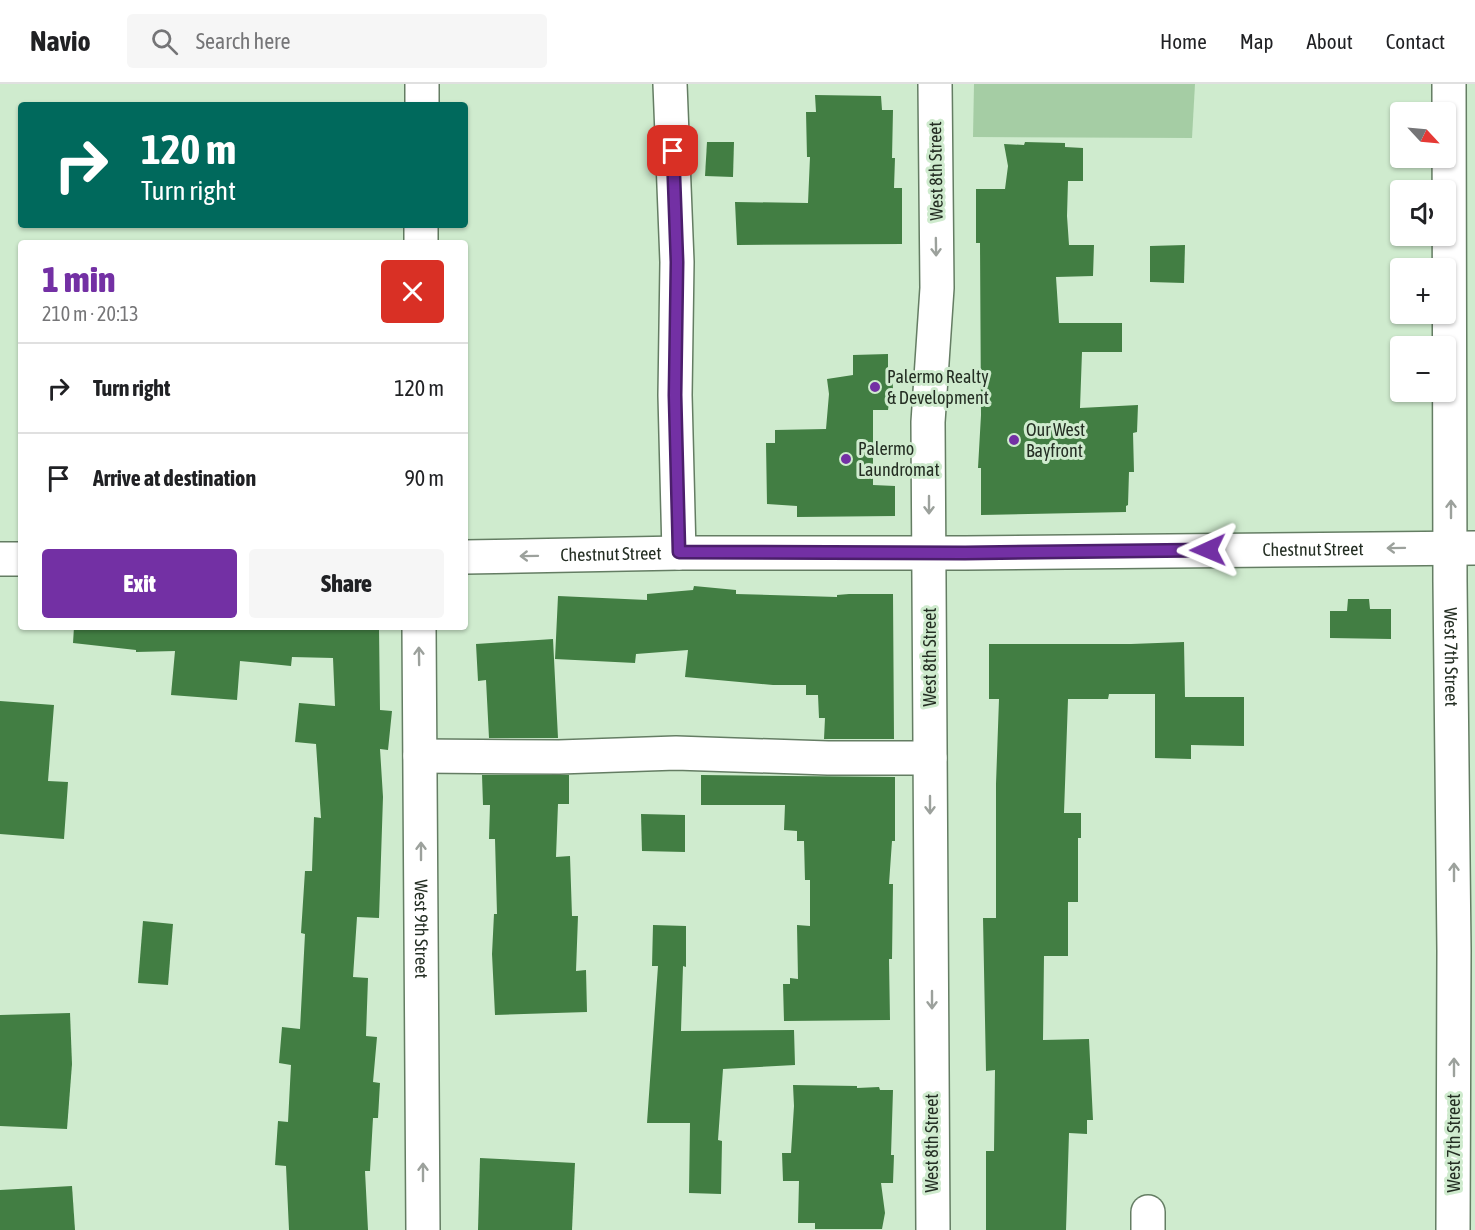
<!DOCTYPE html>
<html lang="en">
<head>
<meta charset="utf-8">
<style>
  :root { --surface:#fff; --page:#f6f6f6; --text:#202124; --muted:#757577; --line:#e0e0e0; --accent:#7330a4 }
  body { margin:0; font-family:"Asap Condensed",sans-serif; background:var(--page); color:var(--text); height:100vh; display:flex; flex-direction:column; font-size:22px; white-space:nowrap }
  * { box-sizing:border-box; margin:0 }
  p { font-size:20px; color:var(--muted) }
  .icon { flex:none; width:33px; height:33px; fill:none; stroke:currentColor; stroke-width:2; stroke-linecap:round; stroke-linejoin:round }
  .map { position:relative; flex:1; overflow:hidden }
  .panel { position:absolute; left:18px; top:156px; width:450px; height:390px; display:flex; flex-direction:column; background:var(--surface); border-radius:6px; box-shadow:0 2px 4px #0004 }
  .panel>* { flex:none }
  .banner { position:absolute; left:18px; top:18px; width:450px; height:126px; border-radius:6px; box-shadow:0 2px 4px #0004; background:#00695c; color:#fff; overflow:hidden }
  .needle { width:39px; rotate:116deg }
  .fabs { position:absolute; left:1390px; top:18px; display:grid; gap:12px }
  .fabs a { display:grid; place-items:center; width:66px; height:66px; border-radius:6px; background:var(--surface); box-shadow:0 2px 4px #0004; font-size:30px }
  .pin { position:absolute; display:grid; place-items:center; width:51px; height:51px; color:#fff; margin:-26px; border-radius:12px; box-shadow:0 3px 9px #0006 }
  .me { position:absolute; width:66px; margin:-33px; rotate:269deg; stroke-linejoin:round; filter:drop-shadow(0 0 4px #0008) }
  .turn { display:flex; align-items:center; gap:21px; height:126px; padding:0 24px; font-size:27px }
  .turn .icon { width:78px; height:78px; stroke-width:2.5 }
  .turn b { display:block; font-size:42px; line-height:51px }
  .round { display:grid; place-items:center; flex:none; width:63px; height:63px; border-radius:6px; background:var(--page) }
  .overview { display:flex; align-items:center; justify-content:space-between; height:102px; padding:0 24px }
  h1 { font-size:36px; font-weight:800; line-height:45px; color:var(--accent) }
  .action { display:flex; gap:12px; margin-top:auto; padding:12px 24px }
  .action a { flex:1; height:69px; border-radius:6px; background:var(--accent); color:#fff; font-size:24px; font-weight:800; line-height:69px; text-align:center }
  .action a+a { background:var(--page); color:var(--text) }
  ul { padding:0; list-style:none }
  li { display:flex; align-items:center; gap:18px; height:90px; padding:0 24px; border-top:2px solid var(--line) }
  li div { flex:1 }
  li b { display:block; font-size:22px }
  li em { font-style:normal }
  header { display:flex; align-items:center; gap:36px; box-sizing:border-box; height:84px; padding:0 30px; background:var(--surface); border-bottom:2px solid var(--line) }
  header strong { font-size:28px }
  nav { display:flex; gap:33px; margin-inline-start:auto; font-size:21px }
  .search { width:420px; height:54px; background:var(--page); display:flex; align-items:center; gap:15px; box-sizing:border-box; padding:0 21px; border-radius:6px; color:var(--muted); font-size:22px }
  .map>svg:first-child { display:block }
  .green { fill:#a5cda4 }
  .building { fill:#427e43 }
  .lines { fill:none; stroke-linecap:round; stroke-linejoin:round }
  .minor-casing { stroke:#647d63; stroke-width:36 }
  .minor { stroke:#fff; stroke-width:33 }
  .oneway { stroke:#9ca19c }
  .route-casing { stroke:#4b1f6b; stroke-width:15 }
  .route { stroke:#7330a4; stroke-width:10 }
  .poi-dot { fill:#7330a4; stroke:#cfebce; stroke-width:2 }
  .labels { text-anchor:middle; stroke-width:6; stroke-linejoin:round; paint-order:stroke }
  .street-label { font-size:18px; fill:#242e23; stroke:#cfebce }
  .poi-label { font-size:18px; fill:#242e23; stroke:#cfebce; text-anchor:start }
</style>
</head>
<body>
<header>
<strong>Navio</strong>
<div class="search"><svg class="icon" aria-label="search" viewBox="0 0 24 24"><circle cx="10" cy="10" r="6"/><path d="M15 15l6 6"/></svg>Search here</div>
<nav><a>Home</a><a>Map</a><a>About</a><a>Contact</a></nav>
</header>
<div class="map">
<svg width="1475" height="1146" viewBox="0 0 1475 1146">
  <rect width="100%" height="100%" fill="#cfebce"/>
  <polygon class="green" points="974,0 1195,0 1192,54 973,53"/>
  <g class="building">
    <polygon points="815,11 881,12 882,26 893,26 892,74 895,74 894,104 902,104 902,160 737,161 735,118 808,119 810,73 807,73 806,28 816,28"/>
    <polygon points="707,58 734,58 733,93 705,92"/>
    <polygon points="1025,58 1065,59 1065,63 1083,64 1083,97 1068,97 1067,132 1069,161 1094,161 1093,192 1056,193 1059,239 1122,239 1122,268 1082,268 1080,324 1138,321 1137,348 1133,349 1134,388 1129,388 1128,421 1126,422 1126,428 981,431 981,384 978,384 981,331 980,159 976,159 976,105 1005,105 1008,82 1004,60 1024,61"/>
    <polygon points="1185,161 1184,199 1150,198 1150,162"/>
    <polygon points="888,270 888,285 892,286 893,305 892,319 889,319 888,326 873,326 873,401 895,402 895,432 797,433 797,422 767,420 766,359 775,359 775,346 826,345 829,310 827,295 853,291 853,271"/>
    <polygon points="694,502 736,506 736,510 837,513 837,511 849,510 893,510 894,655 824,655 825,634 819,634 818,611 806,611 806,601 773,601 685,593 688,566 636,570 635,579 555,575 558,512 647,516 647,510 693,506"/>
    <polygon points="1348,515 1369,515 1370,525 1391,525 1391,555 1330,554 1330,527 1347,527"/>
    <polygon points="74,543 379,543 380,626 392,627 388,666 380,665 383,713 379,834 357,833 353,893 368,894 366,952 377,953 373,998 380,999 378,1034 373,1034 370,1087 365,1087 368,1146 289,1146 286,1082 275,1081 278,1037 288,1038 291,981 279,979 282,943 300,945 305,850 301,849 305,787 312,787 314,733 321,734 316,660 295,658 299,619 335,622 333,574 292,573 291,582 240,577 237,616 171,611 175,567 136,568 136,566 73,559"/>
    <polygon points="553,555 558,654 489,654 486,596 478,597 476,560"/>
    <polygon points="1184,558 1185,613 1244,613 1244,662 1191,661 1191,675 1155,674 1155,610 1109,610 1108,615 1068,615 1064,729 1081,729 1081,754 1078,754 1078,818 1068,818 1068,872 1044,872 1043,956 1089,955 1093,1036 1087,1036 1087,1050 1069,1049 1066,1146 986,1146 986,1067 994,1067 995,986 986,987 983,834 996,834 996,700 999,615 989,615 989,560 1131,560"/>
    <polygon points="0,617 54,621 48,697 68,698 64,755 0,750"/>
    <polygon points="482,691 569,691 569,720 558,720 556,773 570,772 572,832 578,832 576,887 586,886 587,928 495,931 492,870 494,830 497,830 495,755 489,755 490,721 483,721"/>
    <polygon points="701,691 895,693 895,757 892,757 889,800 893,800 892,875 889,875 890,936 784,937 783,900 790,900 790,894 798,895 797,841 810,842 810,796 805,796 804,757 797,757 797,747 784,746 785,721 701,721"/>
    <polygon points="641,730 685,731 685,768 642,767"/>
    <polygon points="143,837 173,840 168,901 138,899"/>
    <polygon points="653,841 686,842 686,883 683,882 681,947 794,946 795,981 723,985 718,1056 722,1057 721,1110 689,1109 690,1039 647,1039 658,882 652,882"/>
    <polygon points="70,929 72,980 67,1045 0,1042 0,931"/>
    <polygon points="793,1001 857,1002 857,1004 879,1003 880,1006 893,1006 891,1071 894,1071 893,1099 881,1099 885,1129 882,1145 815,1145 815,1139 798,1139 799,1097 783,1097 782,1069 791,1069 794,1022"/>
    <polygon points="480,1074 575,1079 572,1146 478,1146"/>
    <polygon points="72,1102 75,1146 0,1146 0,1106"/>
  </g>
  <g class="lines">
    <defs>
      <g id="minor">
        <polyline points="670,0 677,178 675,311 679,469"/>
        <path id="s1" d="M1449,0L1450,498L1454,867L1453,1146"/>
        <polyline points="422,21 422,0"/>
        <polyline points="421,159 421,141"/>
        <path id="s2" d="M465,473L679,469H965L1475,464"/>
        <polyline points="0,475 21,475"/>
        <path id="s3" d="M419,543L423,1146"/>
        <polyline points="420,672 559,673 676,669 828,674 930,674"/>
        <polyline points="933,1146 928,338 937,204 935,0"/>
        <polyline points="1148,1146 1148,1128"/>
      </g>
    </defs>
    <use href="#minor" class="minor-casing"/>
    <use href="#minor" class="minor"/>
  </g>
  <defs><path id="oneway-shaft" d="M-6 0H5M1.5-3L5.5 0L1.5 3" fill="none" stroke-width="1.6" stroke-linecap="round" stroke-linejoin="round" transform="scale(1.5)"/></defs>
  <g class="oneway">
    <use href="#oneway-shaft" transform="translate(936 163) rotate(89)"/>
    <use href="#oneway-shaft" transform="translate(929 421) rotate(90)"/>
    <use href="#oneway-shaft" transform="translate(1451 425) rotate(-90)"/>
    <use href="#oneway-shaft" transform="translate(1396 464) rotate(179)"/>
    <use href="#oneway-shaft" transform="translate(529 472) rotate(179)"/>
    <use href="#oneway-shaft" transform="translate(419 572) rotate(-91)"/>
    <use href="#oneway-shaft" transform="translate(930 721) rotate(90)"/>
    <use href="#oneway-shaft" transform="translate(421 767) rotate(-90)"/>
    <use href="#oneway-shaft" transform="translate(1454 788) rotate(-90)"/>
    <use href="#oneway-shaft" transform="translate(932 916) rotate(90)"/>
    <use href="#oneway-shaft" transform="translate(1454 983) rotate(-90)"/>
    <use href="#oneway-shaft" transform="translate(423 1088) rotate(-90)"/>
  </g>
  <g class="lines">
    <defs>
      <polyline id="route" points="673,67 677,178 675,311 679,468 965,469 1208,466"/>
    </defs>
    <use href="#route" class="route-casing"/>
    <use href="#route" class="route"/>
  </g>
  <g class="poi-dot">
    <circle cx="875" cy="303" r="6"/>
    <circle cx="1014" cy="356" r="6"/>
    <circle cx="846" cy="375" r="6"/>
  </g>
  <g class="labels">
    <g class="street-label">
      <text transform="translate(936 87) rotate(-91)" y="6">West 8th Street</text>
      <text dy="6" stroke="none"><textPath href="#s2" startOffset="848">Chestnut Street</textPath></text>
      <text dy="6" stroke="none"><textPath href="#s2" startOffset="146">Chestnut Street</textPath></text>
      <text transform="translate(930 573) rotate(-90)" y="6">West 8th Street</text>
      <text dy="6" stroke="none"><textPath href="#s1" startOffset="573">West 7th Street</textPath></text>
      <text dy="6" stroke="none"><textPath href="#s3" startOffset="302">West 9th Street</textPath></text>
      <text transform="translate(932 1059) rotate(-90)" y="6">West 8th Street</text>
      <text transform="translate(1454 1059) rotate(-90)" y="6">West 7th Street</text>
    </g>
    <g class="poi-label">
      <text x="887" y="299">Palermo Realty<tspan x="887" dy="21">&amp; Development</tspan></text>
      <text x="1026" y="352">Our West<tspan x="1026" dy="21">Bayfront</tspan></text>
      <text x="858" y="371">Palermo<tspan x="858" dy="21">Laundromat</tspan></text>
    </g>
  </g>
</svg>
<div class="fabs">
<a><svg class="needle" viewBox="-14 -14 28 28"><path d="M0-13l5 13h-10z" fill="#e53935"/><path d="M0 13l5-13h-10z" fill="#757577"/></svg></a>
<a><svg class="icon" aria-label="sound" viewBox="0 0 24 24"><path d="M4 9h4l5-4v14l-5-4H4zM17 9q2 3 0 6"/></svg></a>
<a>+</a>
<a>−</a>
</div>
<div class="pin" style="left:673px;top:67px;background:#d93025"><svg class="icon" aria-label="arrive" viewBox="0 0 24 24"><path d="M6 21V4h12l-3 4 3 4H6"/></svg></div>
<svg class="me" style="left:1208px;top:466px" viewBox="-20 -20 40 40"><path d="M0-17L14 15 0 8-14 15z" fill="#7330a4" stroke="#fff" stroke-width="4"/></svg>
<div class="banner">
<div class="turn"><svg class="icon" aria-label="right" viewBox="0 0 24 24"><path d="M7 20v-9h11M14 6l5 5-5 5"/></svg><div><b>120 m</b>Turn right</div></div>
</div>
<section class="panel">
<div class="overview"><div><h1>1 min</h1><p>210 m · 20:13</p></div><a class="round" style="background:#d93025;color:#fff"><svg class="icon" aria-label="close" viewBox="0 0 24 24"><path d="M6 6l12 12M18 6L6 18"/></svg></a></div>
<ul>
<li><svg class="icon" aria-label="right" viewBox="0 0 24 24"><path d="M7 20v-9h11M14 6l5 5-5 5"/></svg><div><b>Turn right</b></div><em>120 m</em></li>
<li><svg class="icon" aria-label="arrive" viewBox="0 0 24 24"><path d="M6 21V4h12l-3 4 3 4H6"/></svg><div><b>Arrive at destination</b></div><em>90 m</em></li>
</ul>
<div class="action"><a>Exit</a><a>Share</a></div>
</section>
</div>
</body>
</html>
